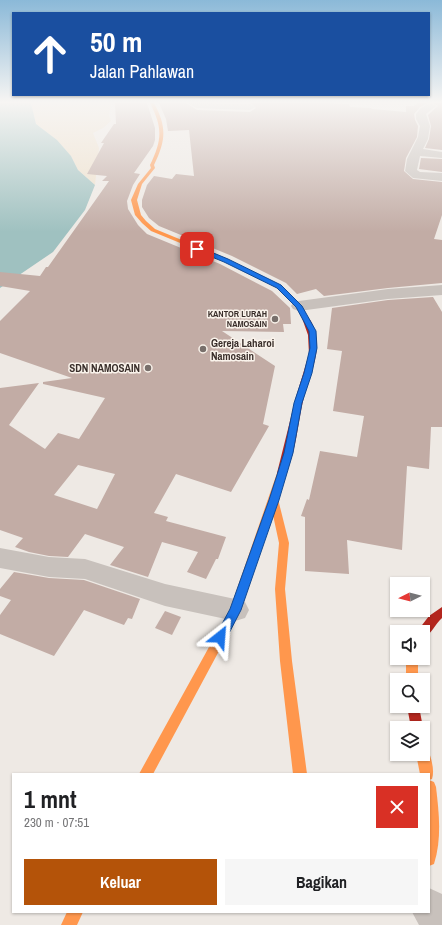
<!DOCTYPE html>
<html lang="id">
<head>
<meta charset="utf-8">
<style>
  :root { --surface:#fff; --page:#f6f6f6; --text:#202124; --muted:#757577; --accent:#b45309 }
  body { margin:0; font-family:"Archivo Narrow",sans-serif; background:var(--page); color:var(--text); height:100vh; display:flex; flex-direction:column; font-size:15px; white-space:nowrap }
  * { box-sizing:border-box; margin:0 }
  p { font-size:13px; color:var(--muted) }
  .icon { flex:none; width:22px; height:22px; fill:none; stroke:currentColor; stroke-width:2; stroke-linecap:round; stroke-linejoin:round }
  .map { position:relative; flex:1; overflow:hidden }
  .panel { position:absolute; left:12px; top:773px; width:418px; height:140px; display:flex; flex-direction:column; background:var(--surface); border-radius:0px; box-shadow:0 1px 3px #0004 }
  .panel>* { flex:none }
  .guide { position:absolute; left:12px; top:12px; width:418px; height:84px; border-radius:0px; box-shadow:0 1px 3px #0004; background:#1a4fa0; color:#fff; overflow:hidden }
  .needle { width:26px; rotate:264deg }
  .buttons { position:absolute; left:390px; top:577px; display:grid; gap:8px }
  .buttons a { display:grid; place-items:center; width:40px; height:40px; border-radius:0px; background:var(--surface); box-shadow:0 1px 3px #0004; font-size:20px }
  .pin { position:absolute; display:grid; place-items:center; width:34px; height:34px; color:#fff; margin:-17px; border-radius:8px; box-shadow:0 2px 6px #0006 }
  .me { position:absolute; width:44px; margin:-22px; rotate:28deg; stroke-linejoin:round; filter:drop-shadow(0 0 3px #0008) }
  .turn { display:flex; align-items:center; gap:14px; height:84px; padding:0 12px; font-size:18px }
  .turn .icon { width:52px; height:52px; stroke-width:2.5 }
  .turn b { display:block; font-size:28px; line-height:34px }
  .round { display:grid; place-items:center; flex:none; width:42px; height:42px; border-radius:0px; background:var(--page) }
  .head { display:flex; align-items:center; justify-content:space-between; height:68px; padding:0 12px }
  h1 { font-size:24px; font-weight:700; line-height:30px }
  .button { display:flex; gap:8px; margin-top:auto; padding:8px 12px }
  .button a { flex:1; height:46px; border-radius:0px; background:var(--accent); color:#fff; font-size:16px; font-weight:700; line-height:46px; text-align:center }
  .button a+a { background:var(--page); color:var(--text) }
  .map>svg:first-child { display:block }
  .sand { fill:#eee0cb }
  .water { fill:#9fc1c0 }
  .building { fill:#c2aca5; fill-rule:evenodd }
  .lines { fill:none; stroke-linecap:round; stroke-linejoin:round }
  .street { fill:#c8c1bc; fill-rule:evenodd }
  .slow { fill:#ff974d; fill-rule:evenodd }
  .jam { fill:#b3261e; fill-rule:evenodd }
  .route { fill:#1a73e8; stroke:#114b97 }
  .poi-dot { fill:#786f6b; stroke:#faf3eb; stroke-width:1.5 }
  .labels { text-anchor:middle; stroke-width:3; stroke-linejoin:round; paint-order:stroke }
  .far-poi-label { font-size:9px; font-weight:bold; fill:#392e2a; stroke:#faf3eb; text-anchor:end }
  .poi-label { font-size:11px; font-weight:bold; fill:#392e2a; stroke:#faf3eb; text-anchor:start }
</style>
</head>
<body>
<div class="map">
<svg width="442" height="925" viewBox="0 0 442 925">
  <rect width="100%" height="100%" fill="#eee9e4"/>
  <polygon class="sand" points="31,103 111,103 109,116 111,121 103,128 93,133 99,148 95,185 78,170 71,156 57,140 36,124"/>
  <polygon class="water" points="0,103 31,103 36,124 57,140 71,156 78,170 95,185 85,210 53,252 0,288"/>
  <g class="building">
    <path d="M115,103H147L155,128V140L153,146L134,173L140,174L133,185L127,201L128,209L138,225L147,234L220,264L272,291L290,308L291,324H283L284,332L222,331L275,366L263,424L269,426L231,492L176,474L154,513L168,517L166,521L226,537L218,559H216L206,579L187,572L198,552L162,542L148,577L110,565L124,547L85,534L68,557L49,556L29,552L15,547L23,538L0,530V388L39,383L9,425L45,449L58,433L79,439L105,398L43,384V382L72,378L0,353V321L30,291L0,286V272L40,276L46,267H48L109,181H102L107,176L87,174L104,143H101L114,124H116ZM78,465L115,474L97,509L54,495Z"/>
    <polygon points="159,103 186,103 197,110 250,112 256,108 251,103 325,103 349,104 350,107 371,108 372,109 406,112 406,106 414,106 418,103 428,103 420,107 414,114 415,120 418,126 417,137 406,158 404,171 413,179 442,182 442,215 434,239 442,240 442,283 388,288 324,296 316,289 297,294 286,283 232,256 159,226 149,218 142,207 142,200 147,185 154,176 172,179 176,174 194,176 189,130 168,131 166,119"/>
    <polygon points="433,103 442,103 442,150 425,148 429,139 431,126 428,115 438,106"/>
    <polygon points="421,158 442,159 442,172 419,169"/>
    <polygon points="433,297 442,312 442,427 431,427 429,469 407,466 402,550 347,540 349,574 305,571 305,517 301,516 307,499 309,500 320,451 357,457 364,416 333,411 342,351 327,349 332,308 388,300"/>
    <polygon points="14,572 49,578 84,580 140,599 132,619 128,618 124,625 84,610 54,656 0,634 0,615 11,600 0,596 0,589"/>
    <polygon points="165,611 181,617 172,635 155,628"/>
  </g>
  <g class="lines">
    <g class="street">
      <polygon points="187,103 250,104 255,107 250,110 197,108"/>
      <polygon points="431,103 436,106 426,114 430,126 428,139 423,149 442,152 442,158 420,156 417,170 420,172 442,173 442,181 413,178 405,171 407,159 418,137 420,126 416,119 416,114 421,108"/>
      <polygon points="442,285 442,295 388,299 299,311 293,309 291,306 293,303 299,301 388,289"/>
      <polygon points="0,548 49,557 85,559 165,584 235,599 245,602 249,610 245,618 235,621 165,606 85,579 49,577 0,568"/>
      <polygon points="429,888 442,894 442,925 419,925 412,912 429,912"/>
    </g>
    <g class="slow">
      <path d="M150,103H154C167,127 166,140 154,165L155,168L142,184L137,200L141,215L146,221L155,229L228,259L281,286L301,305L308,318L307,319H303L296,307L277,288L224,261L151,231L142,223L135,215L131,200L138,184L151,168L150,165C162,140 163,128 150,103Z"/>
      <polygon points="282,470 287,473 278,499 289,543 285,589 292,661 307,774 293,774 280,661 275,589 279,543 273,515 241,610 153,774 139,774 230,609 277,473"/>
      <polygon points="408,658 420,658 418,665 418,680 406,680 406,665"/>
      <path d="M423,747L428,749C431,758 435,770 432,779L429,780V774H420L416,754H423Z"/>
      <path d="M429,780L434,782L436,787C439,813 442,839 434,864L429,866Z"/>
      <polygon points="67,912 83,912 77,925 61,925"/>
    </g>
    <g class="jam">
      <path d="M305,316C314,319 317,338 317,346C316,364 308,380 304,397C298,420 296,455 285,475L282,476L277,473L296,397L309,354L308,335L302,318Z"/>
      <path d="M442,607V618C435,624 431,635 423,638V632H418L419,629L429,616Z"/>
      <polygon points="407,706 419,706 423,728 423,729 411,728"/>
    </g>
  </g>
  <linearGradient id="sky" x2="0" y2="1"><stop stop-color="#8bb9d8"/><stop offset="0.44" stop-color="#f7f5f3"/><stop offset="1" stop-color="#f7f5f3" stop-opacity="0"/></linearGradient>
  <rect width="442" height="232" fill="url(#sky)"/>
  <polygon class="route" points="195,247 199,247 228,259 281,285 302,306 316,331 317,348 312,373 302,403 293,453 279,500 241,610 225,641 220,642 216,641 215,637 230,609 269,500 284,453 294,403 304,373 310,348 309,331 296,307 277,288 224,262 195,250"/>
  <g class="poi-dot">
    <circle cx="275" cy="319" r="4"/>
    <circle cx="203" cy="349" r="4"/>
    <circle cx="148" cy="368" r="4"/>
  </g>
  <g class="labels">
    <g class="far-poi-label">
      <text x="267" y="317">KANTOR LURAH<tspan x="267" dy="10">NAMOSAIN</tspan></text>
    </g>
    <g class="poi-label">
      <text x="211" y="347">Gereja Laharoi<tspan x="211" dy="13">Namosain</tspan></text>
      <text x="140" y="372" text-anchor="end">SDN NAMOSAIN</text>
    </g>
  </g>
</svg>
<div class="buttons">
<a><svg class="needle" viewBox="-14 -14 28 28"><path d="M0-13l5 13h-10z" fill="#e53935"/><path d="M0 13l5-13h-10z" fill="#757577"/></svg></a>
<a><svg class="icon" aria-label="sound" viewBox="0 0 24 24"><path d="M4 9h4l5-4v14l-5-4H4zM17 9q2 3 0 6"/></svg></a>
<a><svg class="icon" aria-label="search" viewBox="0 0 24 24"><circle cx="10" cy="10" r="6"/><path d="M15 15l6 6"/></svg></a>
<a><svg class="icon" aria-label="layers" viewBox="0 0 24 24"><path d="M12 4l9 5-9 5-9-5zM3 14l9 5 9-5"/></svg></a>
</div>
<div class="pin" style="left:197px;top:249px;background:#d93025"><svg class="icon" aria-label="arrive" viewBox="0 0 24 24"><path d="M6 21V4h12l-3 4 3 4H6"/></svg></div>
<svg class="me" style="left:220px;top:637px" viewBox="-20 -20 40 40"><path d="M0-17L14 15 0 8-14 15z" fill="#1a73e8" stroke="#fff" stroke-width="4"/></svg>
<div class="guide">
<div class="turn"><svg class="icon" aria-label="ahead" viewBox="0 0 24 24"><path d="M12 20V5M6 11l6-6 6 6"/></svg><div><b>50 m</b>Jalan Pahlawan</div></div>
</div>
<section class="panel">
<div class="head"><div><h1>1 mnt</h1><p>230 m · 07:51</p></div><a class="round" style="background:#d93025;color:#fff"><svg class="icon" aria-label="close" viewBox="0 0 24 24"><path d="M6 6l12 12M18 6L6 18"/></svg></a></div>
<div class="button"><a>Keluar</a><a>Bagikan</a></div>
</section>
</div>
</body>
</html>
